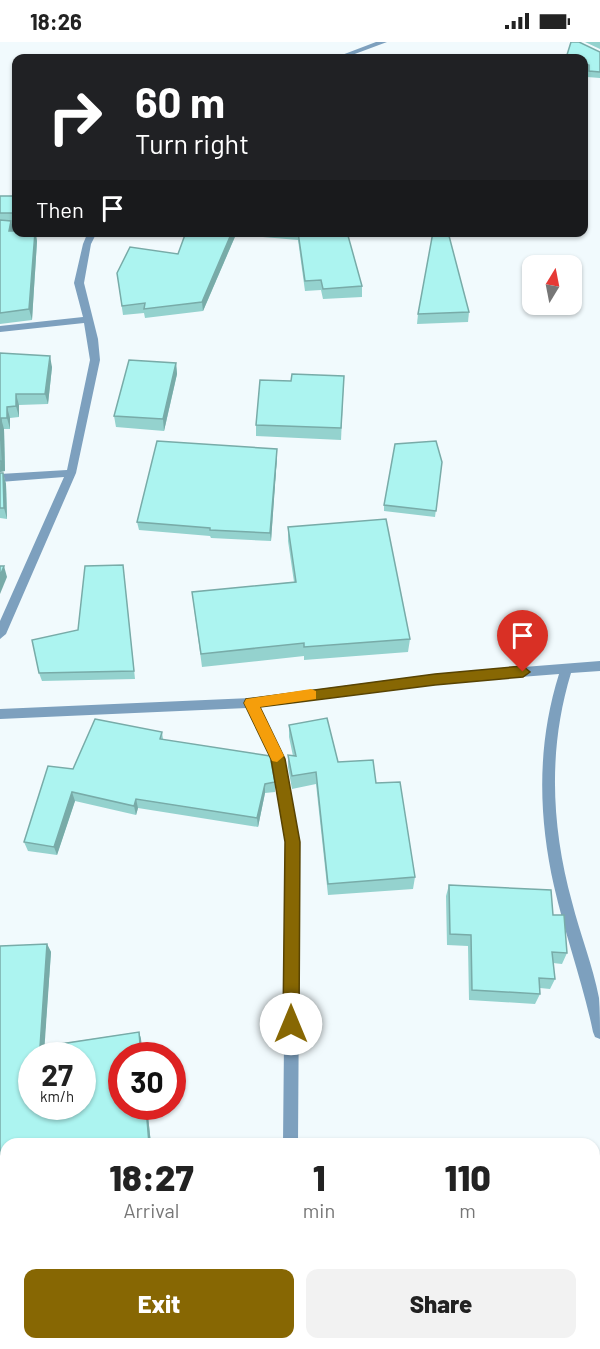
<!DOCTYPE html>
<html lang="en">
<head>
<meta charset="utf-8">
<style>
  :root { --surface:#fff; --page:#f2f2f2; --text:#222; --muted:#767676; --accent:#876703 }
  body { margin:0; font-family:Barlow,sans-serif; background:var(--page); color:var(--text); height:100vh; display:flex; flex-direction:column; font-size:22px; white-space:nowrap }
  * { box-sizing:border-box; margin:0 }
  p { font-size:20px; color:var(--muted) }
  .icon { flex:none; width:33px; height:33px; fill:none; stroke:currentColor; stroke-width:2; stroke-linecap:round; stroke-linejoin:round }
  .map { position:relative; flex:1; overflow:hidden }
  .drawer { position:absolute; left:0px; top:1096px; width:600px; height:212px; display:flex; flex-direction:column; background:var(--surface); border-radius:18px 18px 0 0; box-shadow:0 2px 4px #0004 }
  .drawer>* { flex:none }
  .guide { position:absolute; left:12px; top:12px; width:576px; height:183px; border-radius:12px; box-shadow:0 2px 4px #0004; background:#202124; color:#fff; overflow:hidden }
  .needle { width:39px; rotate:10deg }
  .controls { position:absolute; left:522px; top:213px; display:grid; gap:12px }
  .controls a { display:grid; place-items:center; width:60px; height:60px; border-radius:12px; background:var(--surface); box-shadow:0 2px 4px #0004; font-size:30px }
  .speed { position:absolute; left:18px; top:1000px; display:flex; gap:12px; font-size:30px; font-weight:700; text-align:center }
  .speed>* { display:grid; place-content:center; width:78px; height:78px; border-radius:50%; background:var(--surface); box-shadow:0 2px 4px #0004; line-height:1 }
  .speed small { font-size:15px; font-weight:400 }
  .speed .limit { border:9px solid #d22; background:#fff; color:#111 }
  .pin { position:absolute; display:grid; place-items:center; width:51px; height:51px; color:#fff; margin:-62px -26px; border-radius:50% 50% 50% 0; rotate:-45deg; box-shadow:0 0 6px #0007 }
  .pin .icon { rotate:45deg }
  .me { position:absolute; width:66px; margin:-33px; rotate:0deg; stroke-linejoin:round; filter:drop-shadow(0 0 4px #0008) }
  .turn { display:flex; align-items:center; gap:21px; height:126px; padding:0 24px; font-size:27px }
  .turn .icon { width:78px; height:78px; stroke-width:2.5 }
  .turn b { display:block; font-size:42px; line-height:51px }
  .then { display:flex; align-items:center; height:57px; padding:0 24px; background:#0003; gap:12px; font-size:22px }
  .eta { display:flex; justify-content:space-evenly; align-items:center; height:102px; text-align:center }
  .eta b { font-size:36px; font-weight:800; line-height:42px }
  .button { display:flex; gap:12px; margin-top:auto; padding:12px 24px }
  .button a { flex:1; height:69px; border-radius:12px; background:var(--accent); color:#fff; font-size:24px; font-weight:800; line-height:69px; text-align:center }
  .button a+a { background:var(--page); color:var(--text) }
  .status { display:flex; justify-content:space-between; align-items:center; height:42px; padding:0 30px; background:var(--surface); direction:ltr }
  .status svg { height:16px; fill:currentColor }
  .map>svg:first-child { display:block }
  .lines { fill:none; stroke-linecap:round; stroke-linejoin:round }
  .minor { fill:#7da0be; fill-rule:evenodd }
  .wall { fill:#94d2ce }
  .shaded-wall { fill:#78aba8 }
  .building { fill:#acf4f0; stroke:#78aba8; stroke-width:1.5; fill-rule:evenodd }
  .route { fill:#876703; stroke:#584302; stroke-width:1.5 }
  .slow { fill:#f59e0b }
</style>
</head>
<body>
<div class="status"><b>18:26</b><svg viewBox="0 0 49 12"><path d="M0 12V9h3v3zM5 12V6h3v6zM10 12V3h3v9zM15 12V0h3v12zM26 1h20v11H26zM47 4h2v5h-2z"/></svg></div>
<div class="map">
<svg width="600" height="1307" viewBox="0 0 600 1307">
  <rect width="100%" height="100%" fill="#f1fafd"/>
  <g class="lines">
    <g class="minor">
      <polygon points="376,0 387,0 344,16 334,16"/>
      <polygon points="0,183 16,184 16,188 0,189"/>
      <polygon points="88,190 97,190 91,202 84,241 98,297 100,318 76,431 6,592 0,597 0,579 64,435 0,440 0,432 67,428 90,318 84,281 0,290 0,284 83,275 74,241 83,202"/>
      <path d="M600,619V629L571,631C548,707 551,783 572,860C580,892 593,924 599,956C600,969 600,984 600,997L595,995L593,990C583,941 565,893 554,844C538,773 537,702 559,632L435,642L259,665L284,717L300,800L298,1102H283L286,800L272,717L247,666L0,677V667L251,656L435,632Z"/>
      <polygon points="594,1124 600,1125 600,1141 594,1140"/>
      <rect x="254" y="1302" width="16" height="5"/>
    </g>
  </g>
  <g class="wall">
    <polygon points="585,0 600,0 600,7"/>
    <polygon points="600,10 600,36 587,35 588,29 584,28 584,16"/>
    <polygon points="0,154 16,154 16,182 12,182 13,189 16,190 36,190 37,199 32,278 0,282"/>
    <polygon points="237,190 203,269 145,276 144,271 123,273 117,231 178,212"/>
    <polygon points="239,190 347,190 362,244 362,255 323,257 321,248 305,249 298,198 239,193"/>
    <polygon points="469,270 468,280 417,282 418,272"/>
    <polygon points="0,311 52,325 48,362 19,363 19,375 10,376 10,387 4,387 5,429 0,430"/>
    <polygon points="176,321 177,332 164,389 116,385 114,374"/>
    <polygon points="344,334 341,398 256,394 256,383 291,339"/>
    <polygon points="277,415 271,499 211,496 210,494 139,488 137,480"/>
    <polygon points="442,420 435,475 384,469 384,463"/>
    <polygon points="0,431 3,431 6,442 7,477 0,476"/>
    <polygon points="288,485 410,597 408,610 304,618 304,614 202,625 192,550 294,540 288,499"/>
    <polygon points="124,532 135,637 42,639 39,631 78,588"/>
    <polygon points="289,683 338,720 376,741 415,835 413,847 328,853 316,742 292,747 288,725 288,713 293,714 289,695"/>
    <polygon points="162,690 163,697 275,740 275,750 265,751 258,785 138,766 136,773 75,759 57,813 28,809 24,800 73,727"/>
    <polygon points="449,843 553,873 567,911 562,922 553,921 555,937 550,947 540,946 540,952 535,962 469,958 468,904 447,903 446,854"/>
    <polygon points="47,902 51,910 44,1004 139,990 141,997 122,1065 147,1065 151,1102 6,1102 6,1153 0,1153 0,904"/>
  </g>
  <g class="shaded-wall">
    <polygon points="16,157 16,182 13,171"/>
    <polygon points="11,179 14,190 9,189"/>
    <polygon points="35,190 37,199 32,278 29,267"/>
    <polygon points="232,190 237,190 203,269 202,260"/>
    <polygon points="50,314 52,325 48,362 45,352"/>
    <polygon points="176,321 177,332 164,389 163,377"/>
    <polygon points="16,352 19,363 19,375 16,364"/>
    <polygon points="7,365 10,376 10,387 7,376"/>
    <polygon points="1,376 4,387 5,429 0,430"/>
    <polygon points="277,407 277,415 271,499 270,491"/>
    <polygon points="3,431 6,442 7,477 4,466"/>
    <polygon points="4,524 7,535 0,552 0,534"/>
    <polygon points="265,742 265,751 258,785 257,776"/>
    <polygon points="72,750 75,759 57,813 54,805"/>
    <polygon points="136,757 138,766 136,773 134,764"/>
    <polygon points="47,902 51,910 44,1012 40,1005"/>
    <polygon points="139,990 141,997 143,1014 141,1014"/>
    <polygon points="146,1065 147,1065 151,1102 149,1102"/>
    <rect x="203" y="1302" width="3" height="5"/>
  </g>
  <g class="building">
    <polygon points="571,0 579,0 600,10 600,30 589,29 589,23 584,22 584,16 566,16"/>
    <polygon points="0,154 16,154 13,171 0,171"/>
    <polygon points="0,178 11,179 9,189 16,189 16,190 35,190 29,267 0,271"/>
    <polygon points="186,190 232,190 202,260 144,267 145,261 122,264 117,231 130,205 178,212"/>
    <polygon points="298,190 347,190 362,244 323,247 321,238 305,239"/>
    <polygon points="433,190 448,190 469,270 418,272"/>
    <polygon points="0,311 50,314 45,352 16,352 16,364 7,365 7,376 1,376 2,419 0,419"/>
    <polygon points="129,318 176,321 163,377 114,374"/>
    <polygon points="292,332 344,334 341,386 256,383 260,338 291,339"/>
    <polygon points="157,399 277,407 270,491 210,488 210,486 137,480"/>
    <polygon points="436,399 442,420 436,469 384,463 395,402"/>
    <polygon points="0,431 3,431 4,466 0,466"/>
    <polygon points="386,477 410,597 304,605 304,601 201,612 192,550 296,540 288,485"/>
    <polygon points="123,523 134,629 39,631 32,598 78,588 85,524"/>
    <polygon points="0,524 4,524 0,534"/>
    <polygon points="327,676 338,720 373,718 376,741 400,740 415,835 328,842 316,730 292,734 288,713 296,714 289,683"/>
    <polygon points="95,677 162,690 160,697 270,714 275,740 265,742 257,776 136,757 134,764 72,750 54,805 24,800 48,724 73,727"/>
    <polygon points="449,843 551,848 553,873 564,873 567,911 552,910 555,937 539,936 540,952 472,948 471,893 450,892"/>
    <path d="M47,902L40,1005L139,990L141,1014H122V1065H146L149,1102H6V1148H0V904ZM32,1014H82V1065H32Z"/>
    <polygon points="73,1302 203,1302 203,1307 72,1307"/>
    <polygon points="470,1302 526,1302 525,1307 469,1307"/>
  </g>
  <polygon class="route" points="523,624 530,630 523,635 435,643 260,665 285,717 300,800 299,982 297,988 291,990 286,988 283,982 285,800 271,717 244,661 246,657 435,632"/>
  <polygon class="slow" points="311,647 316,649 316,657 260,665 284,714 277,720 272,719 244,661 246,657"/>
</svg>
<div class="controls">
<a><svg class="needle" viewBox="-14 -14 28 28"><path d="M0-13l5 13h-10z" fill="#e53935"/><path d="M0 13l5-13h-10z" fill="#767676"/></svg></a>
</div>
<div class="speed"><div>27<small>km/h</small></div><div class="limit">30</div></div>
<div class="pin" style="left:523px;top:630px;background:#d93025"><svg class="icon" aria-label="arrive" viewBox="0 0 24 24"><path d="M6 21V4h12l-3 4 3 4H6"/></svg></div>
<svg class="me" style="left:291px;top:982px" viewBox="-20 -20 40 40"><circle r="19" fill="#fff"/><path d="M0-13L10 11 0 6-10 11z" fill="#876703"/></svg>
<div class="guide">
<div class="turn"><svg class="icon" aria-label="right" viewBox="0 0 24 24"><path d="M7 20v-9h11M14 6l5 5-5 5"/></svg><div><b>60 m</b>Turn right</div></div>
<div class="then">Then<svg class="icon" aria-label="arrive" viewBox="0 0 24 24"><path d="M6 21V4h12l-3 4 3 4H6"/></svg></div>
</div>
<section class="drawer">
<div class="eta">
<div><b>18:27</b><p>Arrival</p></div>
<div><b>1</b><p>min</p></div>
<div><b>110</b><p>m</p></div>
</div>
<div class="button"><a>Exit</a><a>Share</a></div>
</section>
</div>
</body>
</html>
